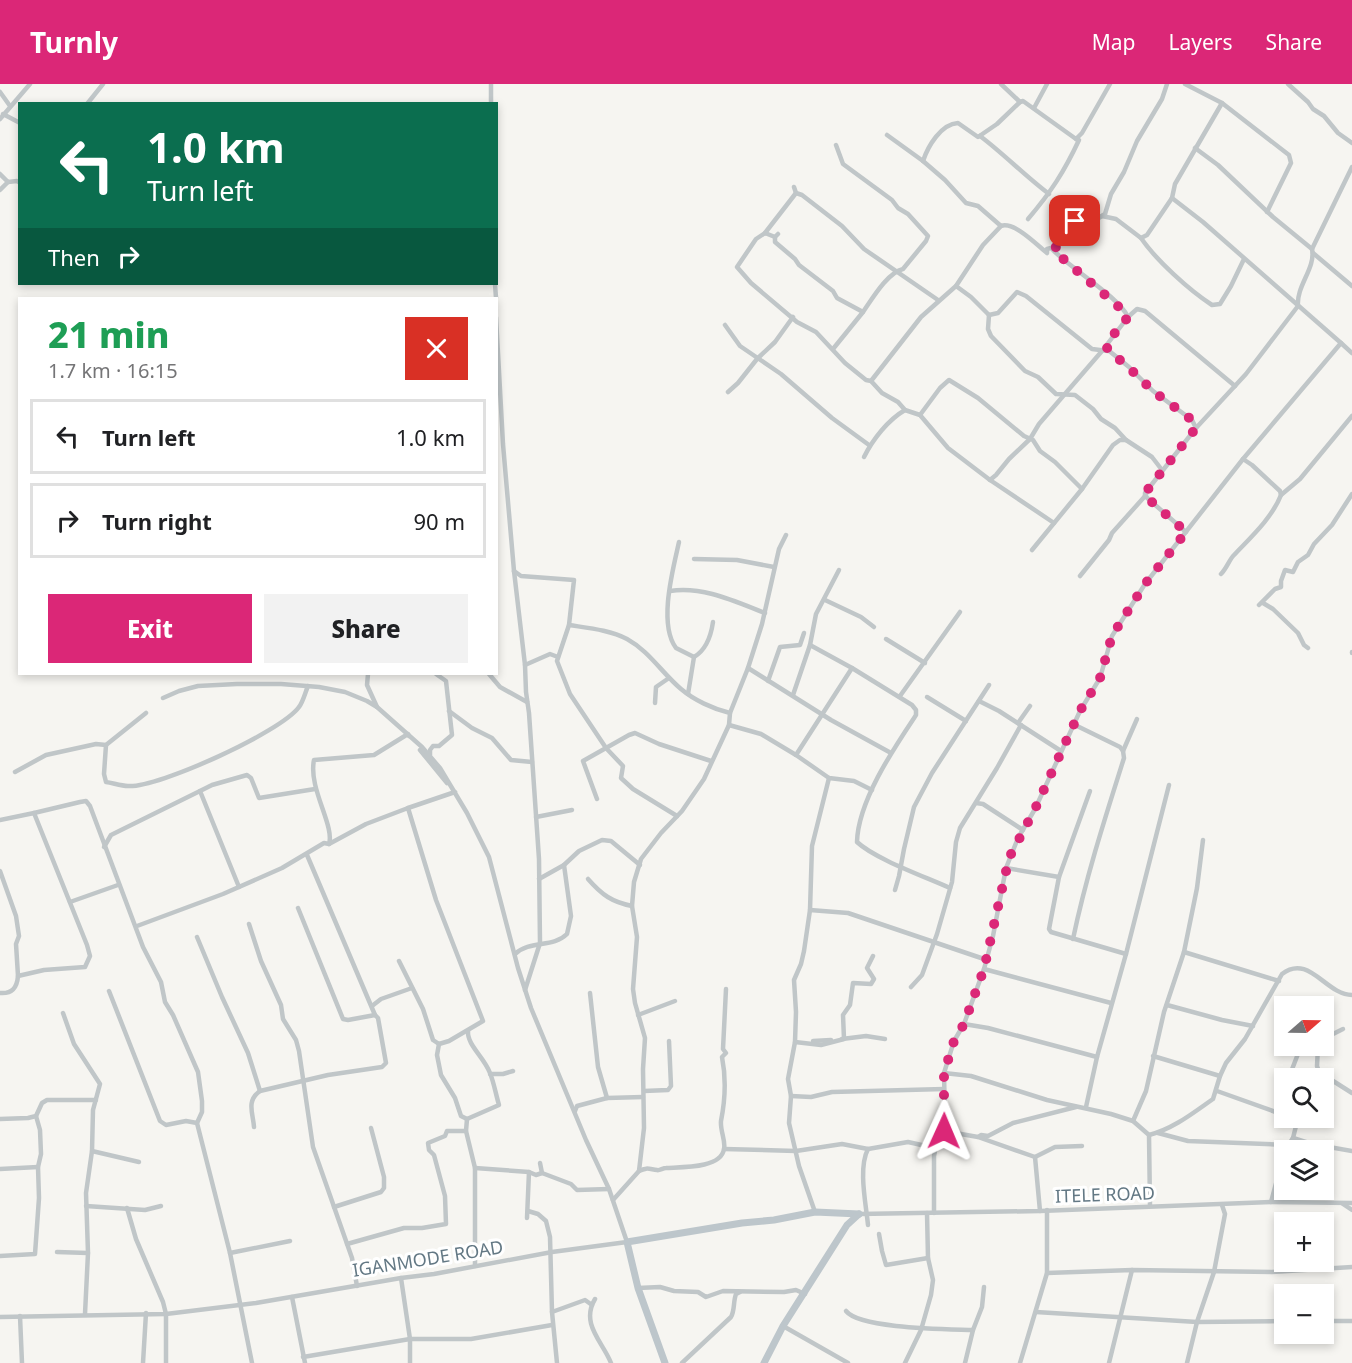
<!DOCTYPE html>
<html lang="en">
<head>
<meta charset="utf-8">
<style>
  :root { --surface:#fff; --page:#f2f2f2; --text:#202124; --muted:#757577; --line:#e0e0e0; --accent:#db2777 }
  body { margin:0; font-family:"Noto Sans",sans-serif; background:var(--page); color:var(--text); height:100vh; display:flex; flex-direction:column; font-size:22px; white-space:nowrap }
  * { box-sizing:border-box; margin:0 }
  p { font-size:20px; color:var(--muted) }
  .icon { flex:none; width:33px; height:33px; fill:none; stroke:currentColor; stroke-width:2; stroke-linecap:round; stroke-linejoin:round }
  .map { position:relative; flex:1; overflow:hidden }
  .panel { position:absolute; left:18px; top:213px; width:480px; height:378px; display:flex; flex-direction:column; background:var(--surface); border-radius:0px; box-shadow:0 3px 9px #0003 }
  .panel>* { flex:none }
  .top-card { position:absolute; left:18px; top:18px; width:480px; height:183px; border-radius:0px; box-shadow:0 3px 9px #0003; background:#0b6e4f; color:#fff; overflow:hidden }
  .needle { width:39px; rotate:70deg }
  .fabs { position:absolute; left:1274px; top:912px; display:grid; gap:12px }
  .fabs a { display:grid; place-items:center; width:60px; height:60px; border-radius:0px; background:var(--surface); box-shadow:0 3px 9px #0003; font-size:30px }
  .pin { position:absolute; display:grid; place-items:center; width:51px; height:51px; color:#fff; margin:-26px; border-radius:12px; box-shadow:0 3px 9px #0006 }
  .me { position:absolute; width:66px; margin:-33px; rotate:1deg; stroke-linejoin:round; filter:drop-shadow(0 0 4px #0008) }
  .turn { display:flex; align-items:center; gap:21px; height:126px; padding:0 30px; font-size:27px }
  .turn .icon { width:78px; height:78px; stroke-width:2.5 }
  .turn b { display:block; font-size:42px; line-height:51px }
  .then { display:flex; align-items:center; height:57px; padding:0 30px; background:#0003; gap:12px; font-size:22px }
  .round { display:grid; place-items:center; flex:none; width:63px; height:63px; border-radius:0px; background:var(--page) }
  .headline { display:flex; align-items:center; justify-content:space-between; height:102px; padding:0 30px }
  h1 { font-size:36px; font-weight:800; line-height:45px; color:#1e9e55 }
  .button { display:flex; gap:12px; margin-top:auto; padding:12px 30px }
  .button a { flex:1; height:69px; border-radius:0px; background:var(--accent); color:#fff; font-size:24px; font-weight:800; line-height:69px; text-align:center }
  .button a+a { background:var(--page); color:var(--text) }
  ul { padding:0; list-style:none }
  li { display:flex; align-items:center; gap:18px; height:75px; margin:0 12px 9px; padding:0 18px; border:3px solid var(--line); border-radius:0px }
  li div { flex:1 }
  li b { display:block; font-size:22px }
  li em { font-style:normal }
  header { display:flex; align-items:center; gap:36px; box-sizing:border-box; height:84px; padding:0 30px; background:var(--accent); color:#fff }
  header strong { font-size:28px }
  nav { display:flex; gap:33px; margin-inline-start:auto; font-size:21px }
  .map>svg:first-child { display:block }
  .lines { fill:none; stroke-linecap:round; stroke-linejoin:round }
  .street { stroke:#c0c6c8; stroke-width:4.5 }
  .secondary { stroke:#bdc6cb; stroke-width:7 }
  .route { stroke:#db2777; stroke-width:10; stroke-dasharray:0 18 }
  .labels { text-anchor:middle; stroke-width:6; stroke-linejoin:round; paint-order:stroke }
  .street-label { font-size:18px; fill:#637884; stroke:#fff }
</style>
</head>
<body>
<header>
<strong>Turnly</strong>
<nav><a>Map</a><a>Layers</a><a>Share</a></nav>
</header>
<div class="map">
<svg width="1352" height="1279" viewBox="0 0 1352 1279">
  <rect width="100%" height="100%" fill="#f6f5f1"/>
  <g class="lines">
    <g class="street">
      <polyline points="1001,0 1020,18 1023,17 1076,55 1082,49 1110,0"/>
      <polyline points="1185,0 1222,19 1289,71 1291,79 1267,128"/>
      <polyline points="1288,0 1308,18 1313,25 1324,32 1338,49 1352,59"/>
      <polyline points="0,8 10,22"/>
      <polyline points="87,20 103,0"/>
      <polyline points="491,20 491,0"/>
      <polyline points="1034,24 1047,0"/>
      <polyline points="3,30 20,39"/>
      <polyline points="0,35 30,0"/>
      <path d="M887,51L923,77L945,96L966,119L978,122L1001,142C1014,137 1037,161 1047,169V165L1055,163"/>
      <path d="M980,52C1004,70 1025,92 1049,110"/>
      <polyline points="1195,64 1218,81 1273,133 1312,165"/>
      <path d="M923,77C928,62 941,40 958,39L978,53L997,40L1020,18"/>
      <polyline points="0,90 8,98 17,97 20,99"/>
      <polyline points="794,103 796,109 802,111 842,142 864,165 938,216"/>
      <polyline points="0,106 8,98"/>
      <polyline points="1172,114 1203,138 1341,259"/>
      <polyline points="1102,132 1116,135 1141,154 1147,151 1172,114 1175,100 1222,19"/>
      <path d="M1028,135C1051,108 1064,88 1079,56L1076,55"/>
      <polyline points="765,149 796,109"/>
      <path d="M778,150L775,153V158L795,175L799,181L833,207L837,214L863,228C872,215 888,188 903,185L926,157L928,152L908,130L898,124L892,116L843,80L836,61"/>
      <polyline points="775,153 765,149 756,155 737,183 751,199 797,238 816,248 845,279 866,296 871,297 882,309 898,318 905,326 920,331 948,364 990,396 996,391 1009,375 1030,355 1039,340 1102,267 1128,233 1137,225 1145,227 1235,302"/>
      <path d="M1141,154C1156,176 1189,206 1212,221L1220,220L1231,202L1244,175"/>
      <polyline points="1313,169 1352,202"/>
      <polyline points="495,200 496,214"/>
      <polyline points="956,202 971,213 989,231"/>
      <polyline points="989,231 988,245 991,252 1025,287 1038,293 1056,310 1075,311 1093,325 1101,335 1115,344 1126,356 1152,373 1162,386"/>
      <polyline points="989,231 998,229 1017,208 1026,212 1092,265 1108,267"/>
      <polyline points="496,233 503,360 514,487 525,581 526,608 529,629 539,775 540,859 525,906"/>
      <path d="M1128,233C1119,213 1070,184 1053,166C1060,159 1061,148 1072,138H1077L1086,142L1105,130L1111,110L1124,88L1137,57L1162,15L1167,0"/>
      <polyline points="725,241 740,262 781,290 832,334 869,361"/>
      <polyline points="833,265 863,228"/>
      <polyline points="1108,266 1129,283 1153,307 1192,336 1196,344"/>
      <polyline points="871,297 921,233 956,202 983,161 1001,142"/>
      <polyline points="728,308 738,299 757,275 775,258 793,233"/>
      <polyline points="920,331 940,304 949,296 978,314 1024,352 1033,356 1040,367 1055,378 1082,405"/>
      <path d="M864,373C873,355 888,336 905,326"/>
      <polyline points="990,396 1054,439"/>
      <polyline points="1281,411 1300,395 1352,332"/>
      <path d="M1186,448L1145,412V409L1196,344L1246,290L1298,222C1296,202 1316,184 1312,165L1352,83"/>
      <polyline points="786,451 779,465 762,540 748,584 831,636 891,669"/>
      <path d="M679,458C673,485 658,540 676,564L694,573"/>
      <polyline points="1032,466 1082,405 1113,361 1120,356 1126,356"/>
      <polyline points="694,475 737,476 774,483"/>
      <polyline points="514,487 521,492 574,496 569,541 557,577 570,610 606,664 623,682 621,694 633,705 677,732"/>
      <path d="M1221,490C1227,484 1229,476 1234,471C1250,454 1272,434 1281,411L1280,407L1252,381L1243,375"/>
      <polyline points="1080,492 1109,456 1112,449 1146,411"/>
      <path d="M670,507C703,502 734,517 765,529"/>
      <polyline points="825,516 861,533 874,543"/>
      <polyline points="1263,519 1273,525 1298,549 1304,561 1308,564"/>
      <polyline points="1259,521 1275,505 1281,503 1281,497 1285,486 1293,488 1298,478 1308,471 1314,460 1332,441 1352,410"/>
      <path d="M569,541C588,544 610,546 627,555C649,567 662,589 681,605C694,616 713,625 730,629L729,641L704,695L682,727L661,749L641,775L634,798L632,822L637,853L633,905L635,919L645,954L643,985L644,1044L639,1087"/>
      <polyline points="886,555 925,579"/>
      <polyline points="810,561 816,530 839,486"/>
      <polyline points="1352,568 1352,569"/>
      <polyline points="525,581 550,570 558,573"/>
      <polyline points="368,590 367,601 377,623"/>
      <polyline points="489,590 500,603 527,618"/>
      <polyline points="768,597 780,563 800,561 804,549"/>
      <path d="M688,610L694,573C706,566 711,552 713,538"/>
      <polyline points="793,611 810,561 852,584"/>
      <polyline points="900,612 960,528"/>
      <polyline points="927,613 966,637"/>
      <polyline points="979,617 999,627 1061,667"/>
      <polyline points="655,619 656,603 669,594"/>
      <polyline points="449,627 472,644 492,654 511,676 532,678"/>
      <polyline points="730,629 748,584"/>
      <polyline points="1018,639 1030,622"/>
      <polyline points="729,641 761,650 796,671 829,694 854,697 872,706"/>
      <path d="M106,661L104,690L106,698C113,699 121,702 128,702C158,704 281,648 299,623C303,618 305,609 308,602"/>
      <polyline points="420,666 447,699"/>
      <polyline points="1123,667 1137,635"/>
      <polyline points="430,671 430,666 433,662 439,662 452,651 446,597 436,590"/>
      <path d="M796,671L852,584L912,621L916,626V631C894,664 858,717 857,758C875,775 926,793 950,804"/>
      <polyline points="15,688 46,671 96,660 106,661 146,629"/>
      <polyline points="1090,707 1059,793 1049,845 1051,848 1126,870"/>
      <polyline points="597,715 583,677 629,651 635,649 659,660 711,677"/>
      <polyline points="976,719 983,720 1023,746"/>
      <polyline points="408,724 455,708"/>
      <polyline points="34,729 80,718 86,717 90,722 143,863 161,898 165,918 173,931 198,988 202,1017 202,1028 197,1039 230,1169 252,1279"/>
      <polyline points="536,733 572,726"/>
      <polyline points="0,736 34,729 87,861 90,872 85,883 44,886 18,892 16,860 19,852 16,832 0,787"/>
      <path d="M329,760C335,742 308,704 314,676L374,671L408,650L409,652"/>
      <polyline points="104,763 111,751 200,707"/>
      <polyline points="1006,784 1059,793"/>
      <polyline points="539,795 564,781 579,767 602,756 611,757 640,781"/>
      <path d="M588,795C602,811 612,818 632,822"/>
      <polyline points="239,803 200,707 212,701 247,691 251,694 259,714 315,705"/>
      <polyline points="895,806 899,792 904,765 914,723 932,689 989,601"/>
      <polyline points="70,818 118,801"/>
      <polyline points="298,824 343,935 348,936 375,931"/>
      <polyline points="810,826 848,829 987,876"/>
      <polyline points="249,840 261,877 281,921 283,935 296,956 299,967 313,1063 352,1174 357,1202"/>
      <polyline points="137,842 223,810 282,784 324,759 329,760 366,740 408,724 436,816 483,937 449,957 439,960"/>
      <polyline points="197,853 222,913 248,969 260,1007"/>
      <path d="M1073,855C1086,793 1105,734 1124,674L1123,667L1120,663L1075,641"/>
      <polyline points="1184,868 1279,897"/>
      <path d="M515,870C530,856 553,864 567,850L571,832L564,781"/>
      <polyline points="399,877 423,925 433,956 439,960"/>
      <polyline points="984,885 1111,919"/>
      <polyline points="911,903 922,891 937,850 952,798 956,758 960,744 997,684 1021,641"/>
      <polyline points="109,907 160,1037 166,1041 186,1037 197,1039"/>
      <path d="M0,909C12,910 17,904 18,892"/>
      <polyline points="590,909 598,983 607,1014"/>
      <polyline points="1167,921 1222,936 1253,942"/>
      <polyline points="372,922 381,915 412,904"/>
      <polyline points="63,929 74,960 100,1000 93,1026 92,1067 86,1109 88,1169 85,1230"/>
      <polyline points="638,931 675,917"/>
      <polyline points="964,940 988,944 1097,973 1086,1023"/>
      <polyline points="1282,954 1284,954"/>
      <polyline points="842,955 866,952 885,955"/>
      <polyline points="1323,955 1343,945"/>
      <polyline points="813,957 831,956"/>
      <polyline points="795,958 821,961 844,955 843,931 850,921 853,899 871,900 874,895 867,884 873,872"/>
      <polyline points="439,960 437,971 441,991 455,1014 461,1032 467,1035"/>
      <polyline points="1153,972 1220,992"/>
      <polyline points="1097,973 1126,870 1169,701"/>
      <polyline points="1291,988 1301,962"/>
      <polyline points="1319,988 1352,1009"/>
      <polyline points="944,989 971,992 1047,1016 1111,1030 1133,1037 1149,1051 1150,1122"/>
      <polyline points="490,990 503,990 513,987"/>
      <polyline points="1316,994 1319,988 1317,982 1318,962"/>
      <polyline points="644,1007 668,1006 671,1002 669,957"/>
      <polyline points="1217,1007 1284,1031"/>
      <polyline points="791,1012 811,1013 832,1008 944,1005"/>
      <polyline points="575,1027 577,1022 607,1014 643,1013"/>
      <polyline points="0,1035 28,1034 36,1032 42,1019 47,1016 96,1016"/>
      <polyline points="467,1035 466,1047 475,1084 475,1182"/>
      <path d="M467,1035L499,1021C496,1011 494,999 490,989C484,973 467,961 468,947"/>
      <polyline points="1133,1037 1146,1007 1164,928 1184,868 1197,804 1203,756"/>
      <path d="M254,1043C253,1029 246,1017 260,1007L328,991L382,983L386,979L378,934L375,931L307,771"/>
      <polyline points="944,1047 978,1053 981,1051 988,1052 1013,1039 1076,1023"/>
      <polyline points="1158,1049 1188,1057 1288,1061"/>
      <path d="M1149,1051C1173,1045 1193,1029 1213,1015L1220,992L1226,979L1245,955L1282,890C1309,869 1326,911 1352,911"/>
      <polyline points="978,1053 1035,1073 1055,1063 1082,1062"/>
      <polyline points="1293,1054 1312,1060 1352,1067"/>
      <polyline points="724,1065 796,1067 842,1060 868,1065 908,1058 935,1064"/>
      <path d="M868,1065C858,1084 866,1120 868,1141"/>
      <polyline points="1285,1066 1293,1054 1298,1034"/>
      <polyline points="92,1067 139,1078"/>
      <polyline points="1035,1073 1040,1127"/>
      <polyline points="540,1079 542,1089"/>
      <polyline points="475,1084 529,1088 536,1091 542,1089 571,1100 577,1106 609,1105"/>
      <polyline points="0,1085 38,1083"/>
      <path d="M613,1116L639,1087C647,1083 649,1085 657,1086C659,1087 663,1084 666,1084C680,1083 721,1085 724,1065C726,1057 720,1047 721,1037C725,1017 726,993 722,973L726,969L723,965L726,905"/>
      <polyline points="1271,1118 1284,1070"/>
      <polyline points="1343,1120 1352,1126"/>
      <polyline points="86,1122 145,1126 161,1122"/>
      <polyline points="334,1123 381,1108 384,1104 384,1093 371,1044"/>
      <polyline points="127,1124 136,1155 163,1218 166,1230 166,1279"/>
      <polyline points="528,1127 538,1130 546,1137 550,1153 552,1228 557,1279"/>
      <polyline points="815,1128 799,1082 789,1039 791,1012 788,995 795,958 796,928 794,896 801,880 804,867 810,826 812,762 829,694"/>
      <polyline points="934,1129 934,1072 937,1056 944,1047 945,1035 944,989 954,957 964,940 984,885 993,852 1006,784 1018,754 1035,725 1080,627 1100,594 1112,552 1145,500 1243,375 1341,259 1352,269"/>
      <polyline points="859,1130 1040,1127 1271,1118 1352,1119"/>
      <polyline points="527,1134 529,1088"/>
      <polyline points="879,1150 882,1167 886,1181 928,1174"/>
      <polyline points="347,1160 404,1144 422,1144 446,1140 445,1112 434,1071 429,1066 428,1059 445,1052 447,1047 466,1047"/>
      <polyline points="57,1168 88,1169"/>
      <polyline points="230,1169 290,1157"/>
      <polyline points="0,1172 35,1170 39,1114 38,1083 41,1070 40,1046 36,1032"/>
      <polyline points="1047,1189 1132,1186 1272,1188 1352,1183"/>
      <polyline points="401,1194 410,1255 410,1279"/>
      <polyline points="638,1204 660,1203 674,1207 698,1208 706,1213 723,1207 784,1208 796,1206 805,1210"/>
      <polyline points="292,1213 305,1279"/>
      <path d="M595,1215C580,1240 603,1258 611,1279"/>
      <path d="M846,1227C860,1245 949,1245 973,1246"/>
      <polyline points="552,1228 585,1216 592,1221"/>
      <polyline points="1036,1228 1197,1238 1284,1237"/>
      <polyline points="20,1232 22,1279"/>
      <polyline points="0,1233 166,1230 256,1219 401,1194 434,1190 552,1168 627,1158 609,1105 586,1056 531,924 518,884 489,773 467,729 440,684 422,663 377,623 367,617 345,608 319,603 281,600 237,600 198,602 179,607 163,614"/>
      <polyline points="1323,1237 1352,1237"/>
      <polyline points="783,1242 848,1279"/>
      <polyline points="303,1273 410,1255 471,1255 552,1241"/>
      <polyline points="143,1279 146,1229"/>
      <path d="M682,1279L731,1233C735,1226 733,1218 736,1210L740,1208"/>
      <polyline points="905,1279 921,1246 931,1211 933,1196 928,1174 927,1129"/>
      <polyline points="965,1279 973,1246 982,1223 984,1203"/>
      <polyline points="1020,1279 1047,1189 1047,1126"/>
      <polyline points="1109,1279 1132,1186"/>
      <polyline points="1187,1279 1197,1238 1214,1188 1225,1130 1222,1121"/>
    </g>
    <g class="secondary">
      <polyline points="665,1279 638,1204 627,1158 742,1139 774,1136 815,1128 859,1130"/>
      <polyline points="764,1279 783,1242 847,1141 859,1130"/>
    </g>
  </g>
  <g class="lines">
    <path class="route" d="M944,1047V989L954,957L964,940L984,885L1009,774L1035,725L1080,627L1100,594L1112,552L1145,500L1186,448L1145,412V409L1196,344L1192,336L1153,307L1125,280L1108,267L1106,260L1128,233L1126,229L1053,166L1057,162C1058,152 1066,142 1075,137"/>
  </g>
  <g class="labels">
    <g class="street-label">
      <text transform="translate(1105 1111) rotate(-2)" y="6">ITELE ROAD</text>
      <text transform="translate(428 1175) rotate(-9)" y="6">IGANMODE ROAD</text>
    </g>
  </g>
</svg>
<div class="fabs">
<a><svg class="needle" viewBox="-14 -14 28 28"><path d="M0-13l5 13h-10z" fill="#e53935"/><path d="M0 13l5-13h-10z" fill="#757577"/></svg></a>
<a><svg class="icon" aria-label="search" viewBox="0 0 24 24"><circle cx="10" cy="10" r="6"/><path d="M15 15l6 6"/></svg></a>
<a><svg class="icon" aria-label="layers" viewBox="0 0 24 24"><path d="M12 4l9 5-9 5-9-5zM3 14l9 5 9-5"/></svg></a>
<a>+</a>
<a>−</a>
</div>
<div class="pin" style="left:1075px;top:137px;background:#d93025"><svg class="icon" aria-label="arrive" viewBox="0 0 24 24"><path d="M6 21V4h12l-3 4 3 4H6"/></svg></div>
<svg class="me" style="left:944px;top:1047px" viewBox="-20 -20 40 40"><path d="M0-17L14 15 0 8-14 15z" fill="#db2777" stroke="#fff" stroke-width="4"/></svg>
<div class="top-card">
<div class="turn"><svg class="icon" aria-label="left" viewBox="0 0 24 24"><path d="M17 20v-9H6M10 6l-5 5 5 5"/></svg><div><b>1.0 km</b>Turn left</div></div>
<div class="then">Then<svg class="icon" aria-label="right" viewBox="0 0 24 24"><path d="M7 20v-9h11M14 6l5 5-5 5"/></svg></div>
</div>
<section class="panel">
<div class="headline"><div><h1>21 min</h1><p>1.7 km · 16:15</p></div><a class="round" style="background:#d93025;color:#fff"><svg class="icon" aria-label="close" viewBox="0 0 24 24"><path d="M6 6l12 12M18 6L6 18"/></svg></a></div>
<ul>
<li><svg class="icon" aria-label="left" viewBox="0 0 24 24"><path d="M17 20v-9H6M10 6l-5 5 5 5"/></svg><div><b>Turn left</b></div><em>1.0 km</em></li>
<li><svg class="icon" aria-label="right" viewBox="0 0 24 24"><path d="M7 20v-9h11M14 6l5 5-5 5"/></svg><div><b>Turn right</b></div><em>90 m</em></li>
</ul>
<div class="button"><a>Exit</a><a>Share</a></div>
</section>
</div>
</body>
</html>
